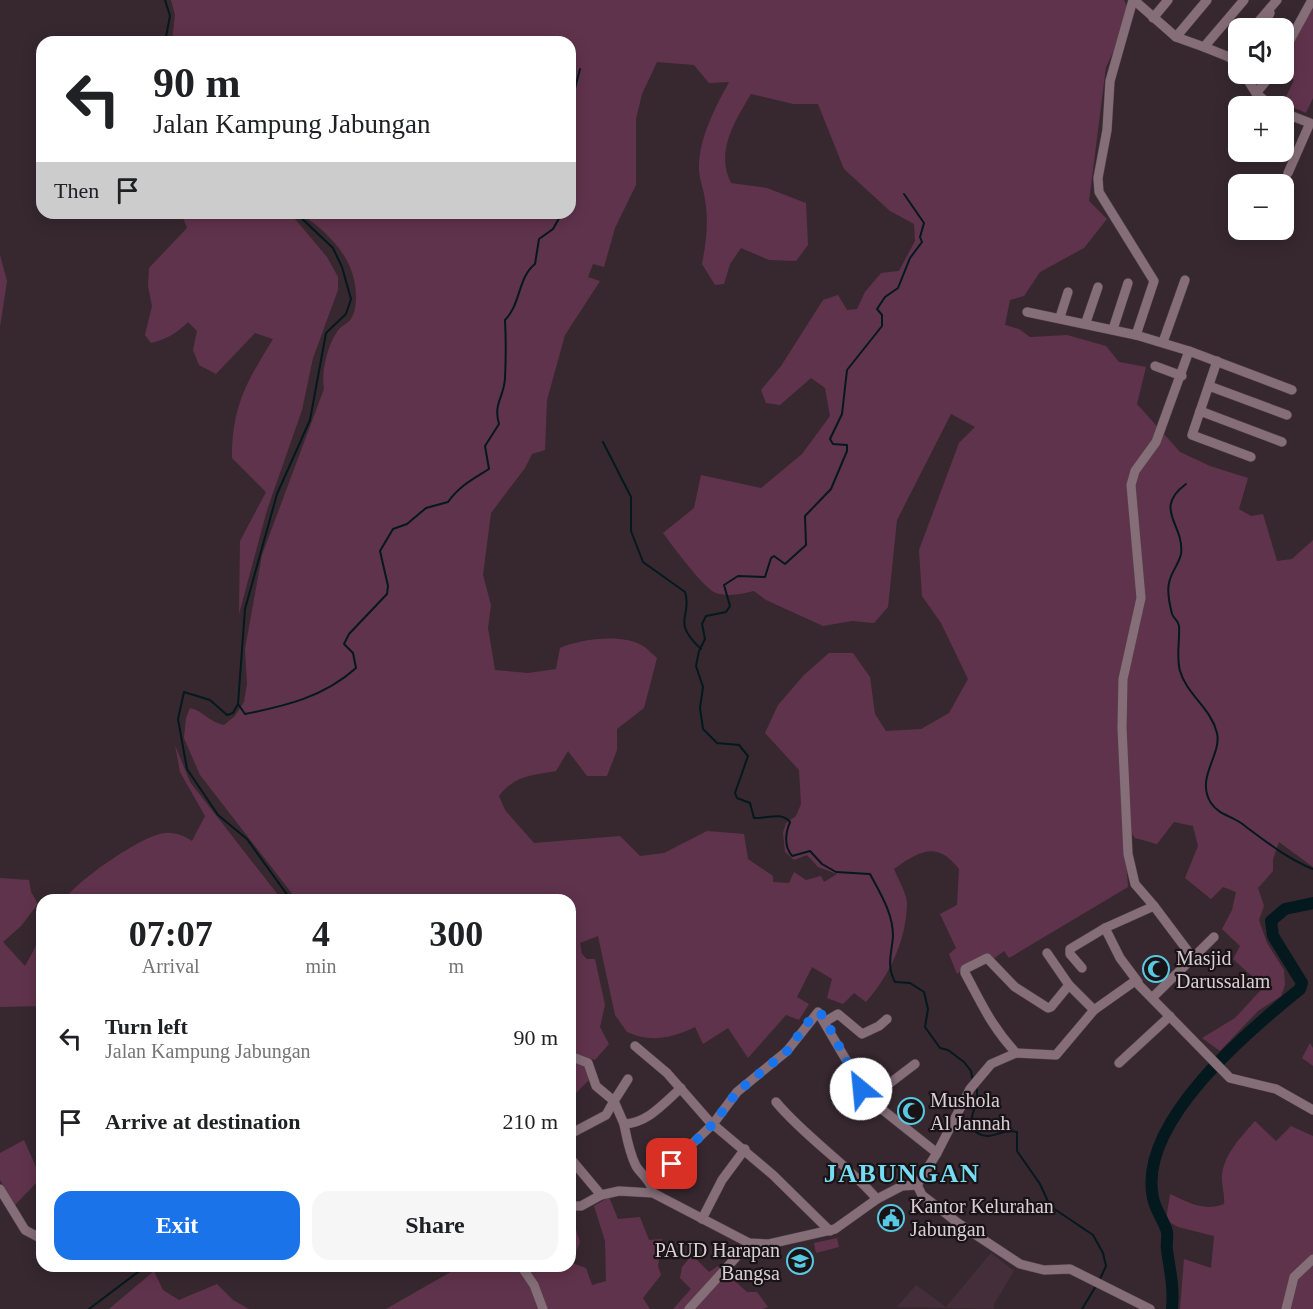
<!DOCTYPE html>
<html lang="en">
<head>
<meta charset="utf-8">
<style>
  :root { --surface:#fff; --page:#f6f6f6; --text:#202124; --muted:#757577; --accent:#1a73e8 }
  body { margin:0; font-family:Georgia,serif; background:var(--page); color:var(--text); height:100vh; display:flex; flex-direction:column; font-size:22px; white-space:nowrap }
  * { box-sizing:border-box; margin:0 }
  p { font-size:20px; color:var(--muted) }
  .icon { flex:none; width:33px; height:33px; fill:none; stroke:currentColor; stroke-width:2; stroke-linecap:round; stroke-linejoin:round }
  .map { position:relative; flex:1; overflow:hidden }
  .side { position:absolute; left:36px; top:894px; width:540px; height:378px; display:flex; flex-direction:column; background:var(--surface); border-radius:18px; box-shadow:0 3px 15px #0003 }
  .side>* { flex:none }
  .top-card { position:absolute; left:36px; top:36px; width:540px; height:183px; border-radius:18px; box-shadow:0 3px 15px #0003; background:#fff; color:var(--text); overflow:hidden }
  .fabs { position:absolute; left:1228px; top:18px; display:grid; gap:12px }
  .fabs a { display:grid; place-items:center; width:66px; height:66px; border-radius:12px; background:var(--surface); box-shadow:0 3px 15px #0003; font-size:30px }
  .pin { position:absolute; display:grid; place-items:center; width:51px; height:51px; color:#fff; margin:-26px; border-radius:12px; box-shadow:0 3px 9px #0006 }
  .me { position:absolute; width:66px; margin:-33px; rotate:332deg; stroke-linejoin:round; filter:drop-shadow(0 0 4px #0008) }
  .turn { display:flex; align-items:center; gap:21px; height:126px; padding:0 18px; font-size:27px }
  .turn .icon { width:78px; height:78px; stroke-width:2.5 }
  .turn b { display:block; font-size:42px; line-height:51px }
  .then { display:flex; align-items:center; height:57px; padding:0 18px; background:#0003; gap:12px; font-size:22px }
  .eta { display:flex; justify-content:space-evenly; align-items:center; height:102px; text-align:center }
  .eta b { font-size:36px; font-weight:700; line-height:42px }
  .primary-button { display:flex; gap:12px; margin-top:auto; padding:12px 18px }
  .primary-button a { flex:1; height:69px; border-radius:18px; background:var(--accent); color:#fff; font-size:24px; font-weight:700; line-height:69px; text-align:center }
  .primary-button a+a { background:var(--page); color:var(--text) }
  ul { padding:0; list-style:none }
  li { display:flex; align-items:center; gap:18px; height:84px; padding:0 18px }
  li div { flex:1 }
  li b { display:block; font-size:22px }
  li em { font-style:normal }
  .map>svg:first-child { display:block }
  .built { fill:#432e39 }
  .green { fill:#60334c; fill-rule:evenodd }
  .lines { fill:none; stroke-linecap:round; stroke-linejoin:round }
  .stream { stroke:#03191e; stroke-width:2 }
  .river { stroke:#03191e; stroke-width:12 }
  .minor-casing { stroke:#514349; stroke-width:10 }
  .minor { stroke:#866e79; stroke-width:9 }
  .route { stroke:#1a73e8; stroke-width:10; stroke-dasharray:0 18 }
  .labels { text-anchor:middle; stroke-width:4.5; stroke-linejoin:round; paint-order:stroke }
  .poi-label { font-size:20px; fill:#d8ced3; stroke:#1a1316; text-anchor:start }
  .district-label { font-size:26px; font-weight:bold; letter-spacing:1.5px; fill:#76dcf3; stroke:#1a1316 }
</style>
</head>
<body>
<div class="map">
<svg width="1313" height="1309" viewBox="0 0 1313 1309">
  <rect width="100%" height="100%" fill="#37282f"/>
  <polygon class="built" points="991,1253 1014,1271 994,1304 994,1309 897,1307 916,1285 946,1307"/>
  <g class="green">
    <path d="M171,0H1124L1127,7L1116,46L1106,67L1089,201L1107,219L1084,248L1040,272L1024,296L1010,300L1005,325L1019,329L1030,337L1067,335L1106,346L1119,362L1146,367L1137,404L1180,452L1210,466L1248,478L1239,509L1251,516L1263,514L1277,561L1292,559L1313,540V867L1279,842L1273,859V871L1258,888L1264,906L1259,920L1267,943L1284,970L1285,985L1281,996L1258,1011L1220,1051L1202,1038L1235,1018L1260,991L1255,979L1233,959L1240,946L1222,929L1232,910L1236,892L1223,887L1211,899L1185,878L1198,846L1193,826L1174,822L1157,844L1135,838L1131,832L1124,834L1128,887L1009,958L1004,951L992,960L979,957L957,974L949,954L956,948L940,914L957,905L959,869C937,840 919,851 894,869C898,879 907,894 907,904C906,940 890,975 866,1002L854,993L843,1004L827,998L832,979L812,967L797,997L809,1004L799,1020L786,1015L748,1058L728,1028L703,1044L695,1027C672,1038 651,1043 627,1032L615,1015L598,936L580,943L582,954L587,959H595L605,1005L600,1027L609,1044L595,1060L571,1053L570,900H297L200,775L184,738L186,718L190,708C204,711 210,723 224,725L235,716L244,702L247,684L245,649L262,555L324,389C321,371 328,342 340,328C343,325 348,323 351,319C355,313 356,304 356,297C356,259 330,234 300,213H570V42H172L175,15ZM657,62L694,65L709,83L729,82C715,108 699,138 699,168C699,179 704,190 705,200C709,222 706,243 702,264L715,285L724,284L730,264L741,248L769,260L796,261L808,245L806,203L767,188L731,183C715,152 735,121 751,94L793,104H818L844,169L890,211L914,224L915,241L899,271L881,273L865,292L857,309L847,310L838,295L823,300L781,366L761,390L766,403L780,405L811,378L825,388L830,416L802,454L761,488L701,475L694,508L663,533C672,545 704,589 716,593C729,597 741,594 754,591L766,600L823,626L852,621L874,623L888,607L897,520L951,414L975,427L959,443L919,550L922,596L941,623L968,679L949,713L921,729L886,731L875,714L870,677L853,653H829L804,675L778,705L765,733L799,770L801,804L796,816L786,823L783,833L785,852L794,860L807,855L818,867L837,874L824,882L821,876L806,880L794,872L789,883L773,882V876L748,859L744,834L707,831L664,853L640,856L620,836L534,843L505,810L499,796C514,776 532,775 556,771L568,751L587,776H607L617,750V729L644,708L657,658C652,654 648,649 643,646C623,633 580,639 560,648L556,669L528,673L495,670L488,628L491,605L483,575L491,513L525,468L532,454L545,450L547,400L565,335L600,281L588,277L593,264L604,267L615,228L636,185V119L642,94Z"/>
    <polygon points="1313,8 1313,98 1306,113 1283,103 1294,80 1284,72 1284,57"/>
    <path d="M181,213H290L327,257L338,277V290L313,358L302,410L267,510L239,614L240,541L266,492L232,458C232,405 247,382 273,339L255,333L216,374L199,365L193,350L197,331L188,322C177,333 167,339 151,343L145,335L152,306L148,286L149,268L187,228Z"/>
    <polygon points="0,255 7,281 0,327"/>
    <path d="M175,745L190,782L282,900H171L170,896L145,894L132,900H64C75,882 144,834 165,833C176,832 184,836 192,841L205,816L180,772Z"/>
    <polygon points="0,878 29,880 31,892 38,904 21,926 3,942 25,966 42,935 42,1006 0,1007"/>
    <polygon points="1310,1043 1313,1048 1313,1066 1302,1058"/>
    <polygon points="570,1058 587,1064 589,1080 570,1099"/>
    <path d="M1255,1121L1276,1141L1291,1126L1313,1136V1309H1180L1184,1259L1211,1268L1214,1236L1178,1227L1166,1220L1170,1194C1188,1202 1204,1212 1224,1204C1225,1195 1222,1188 1222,1180C1221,1157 1241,1137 1255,1121Z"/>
    <polygon points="24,1140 41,1178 15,1205 0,1180 0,1153"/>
    <polygon points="609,1197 618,1219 640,1217 649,1240 662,1239 658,1266 661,1275 643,1298 650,1309 386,1309 461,1266 570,1266 570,1211 580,1242 572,1263 586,1268 592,1285 606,1281 605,1241 594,1206"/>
    <polygon points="837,1238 839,1247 816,1253 814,1243"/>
    <polygon points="692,1255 709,1272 718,1266 747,1292 757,1292 768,1307 763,1309 673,1309 691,1289 680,1278 682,1267"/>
    <polygon points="154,1271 163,1290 179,1300 217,1284 233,1300 249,1309 109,1309"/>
  </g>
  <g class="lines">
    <g class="stream">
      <polyline points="165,0 170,16 165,42"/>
      <polyline points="570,108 580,69"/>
      <path d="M904,194L924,223L920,237L922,242L910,258L898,288L885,297L877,309L882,315V326L847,370L842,414L830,439L833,444L847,445V451L831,489L805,516L806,545L785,564L774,556L771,558L765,577L738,576L724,585L730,606L726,612L706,616L702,624L705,639L699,651L696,666L703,687L700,708L703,729L717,743L739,745L748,756L735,793L737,798L750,803L754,818C767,819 781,811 790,822C785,834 784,846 792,856L810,851L822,864L836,872L870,874C880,893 893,913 893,936C892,952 886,966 895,982L910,983L924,992L928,1009L925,1027L940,1048L948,1050L964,1062L971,1071L973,1082"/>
      <path d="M603,442L631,497V531L643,562L685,592C693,617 670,620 701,649"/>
      <path d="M1186,484C1152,509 1185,525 1181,554C1179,564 1171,572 1169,583C1167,591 1170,606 1172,614C1174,619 1178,620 1179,626C1180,641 1176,656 1180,671C1187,695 1211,708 1217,733C1222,755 1195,778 1211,803C1218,814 1231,816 1241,823C1264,840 1286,858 1313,869"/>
      <path d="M238,704L245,714C285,706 324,697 356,668L353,653L344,644L349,634L387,594L388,586L380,551L393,529L407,524L426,508L448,502C459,486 473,479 489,469L485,446L499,424C493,403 504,398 505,378C506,358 506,339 505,320C521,304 518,277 535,264L539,239L553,229L562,213"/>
      <polyline points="291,900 247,839 218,815 187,769 178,719 184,692 210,700 227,715 233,713 238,704 245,609 277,494 310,420 326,333 346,314 351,299 342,267 333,248 296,213"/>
      <path d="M976,1087C981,1101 969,1114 971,1128C990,1146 999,1127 1017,1132V1151L1040,1184L1050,1206L1093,1235L1103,1253L1106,1266L1099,1281"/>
      <polyline points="89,1309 146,1266"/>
      <polyline points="1082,1309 1096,1286"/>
    </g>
    <path class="river" d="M1172,1309C1174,1286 1170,1272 1167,1250C1166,1244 1168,1238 1167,1232C1164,1220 1155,1210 1153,1198C1137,1123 1248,1031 1300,989L1302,983L1273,936L1271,921L1285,909L1313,903"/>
    <defs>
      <g id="minor">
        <polyline points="1133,0 1110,81 1107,130 1098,178 1099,192 1154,281 1136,335 1189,351 1156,442 1135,471 1131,485 1141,598 1123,679 1122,728 1128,854 1135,884 1154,906"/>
        <polyline points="1134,0 1176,37 1204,47 1244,0"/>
        <polyline points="1153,18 1168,0"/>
        <polyline points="1253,28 1277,0"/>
        <polyline points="1263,28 1270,13"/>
        <polyline points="1176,37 1207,0"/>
        <polyline points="1204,47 1229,57 1239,67"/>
        <polyline points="1284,51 1312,0"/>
        <polyline points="1229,57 1239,45"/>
        <polyline points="1244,74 1256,93 1272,74"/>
        <polyline points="1256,93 1271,106"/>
        <polyline points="1284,113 1310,123 1288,173"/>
        <polyline points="1027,312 1136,335"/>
        <polyline points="1060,317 1068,292"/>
        <polyline points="1086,322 1098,287"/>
        <polyline points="1113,329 1128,283"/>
        <polyline points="1163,342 1185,280"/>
        <polyline points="1189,351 1292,390"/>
        <polyline points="1217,361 1192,435 1251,457"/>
        <polyline points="1155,366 1182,376"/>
        <polyline points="1209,386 1287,415"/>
        <polyline points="1200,411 1282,442"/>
        <polyline points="1105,928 1120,958 1138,982"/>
        <polyline points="1047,953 1069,985 1094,1010"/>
        <polyline points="1082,968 1070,954 1070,949 1105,928 1154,906 1193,958"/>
        <polyline points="1152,998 1214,937"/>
        <polyline points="826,1021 838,1014 862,1034 879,1026 887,1019"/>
        <polyline points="635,1046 667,1073 709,1121 773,1175 830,1231"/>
        <path d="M1016,1053C991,1026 982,1004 965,973V969L987,958L1015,987L1048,1008L1051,1007L1069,985"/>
        <polyline points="570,1056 588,1063 596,1086 614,1101 606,1115 570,1134"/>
        <polyline points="1119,1063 1170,1016"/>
        <path d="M628,1079L614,1101L624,1124C648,1123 664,1103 681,1088"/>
        <polyline points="869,1099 915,1064"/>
        <path d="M776,1102C806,1138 846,1163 877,1199"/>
        <path d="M624,1124C627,1139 629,1152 636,1166C641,1174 650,1180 652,1189"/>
        <polyline points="570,1158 601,1195"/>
        <polyline points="651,1183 713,1124 737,1092 787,1051 818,1012 869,1099 937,1153"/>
        <polyline points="917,1185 937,1153 970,1089 991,1064 1016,1053 1056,1055 1094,1010 1135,981 1230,1078 1276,1089 1313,1110"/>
        <polyline points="917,1185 922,1195 958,1223 1020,1264 1044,1270 1070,1269 1150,1309"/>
        <polyline points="0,1189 25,1230 42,1239"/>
        <polyline points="570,1206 581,1206 601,1195 619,1191 653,1193 749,1243 769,1244 835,1229 877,1199 902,1186 917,1185"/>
        <polyline points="702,1219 722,1180 745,1149"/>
        <polyline points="521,1266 534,1285 543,1309"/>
        <polyline points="689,1309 749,1243"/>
        <polyline points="1286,1309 1294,1277 1313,1259"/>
      </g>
    </defs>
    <use href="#minor" class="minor-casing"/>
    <use href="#minor" class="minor"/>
  </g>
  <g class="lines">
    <polyline class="route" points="672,1164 713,1124 737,1092 787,1051 815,1013 821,1014 826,1021 861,1089"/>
  </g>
  <defs>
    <symbol id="mosque-ring" viewBox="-11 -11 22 22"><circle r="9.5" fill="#1a1316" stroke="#57c9e2" stroke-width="1.5"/><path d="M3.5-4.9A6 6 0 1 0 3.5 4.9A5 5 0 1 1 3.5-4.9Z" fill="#57c9e2"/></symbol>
    <symbol id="civic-ring" viewBox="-11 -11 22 22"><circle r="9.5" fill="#1a1316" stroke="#57c9e2" stroke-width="1.5"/><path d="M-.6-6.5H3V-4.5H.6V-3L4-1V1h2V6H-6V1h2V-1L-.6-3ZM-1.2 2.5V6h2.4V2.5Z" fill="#57c9e2"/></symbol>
    <symbol id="school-ring" viewBox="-11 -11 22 22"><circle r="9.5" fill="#1a1316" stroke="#57c9e2" stroke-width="1.5"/><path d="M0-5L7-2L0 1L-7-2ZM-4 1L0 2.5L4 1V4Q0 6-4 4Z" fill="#57c9e2"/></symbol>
  </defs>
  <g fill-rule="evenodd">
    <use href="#mosque-ring" x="1141" y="954" width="30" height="30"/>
    <use href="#mosque-ring" x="896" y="1096" width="30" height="30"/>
    <use href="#civic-ring" x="876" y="1203" width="30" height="30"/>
    <use href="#school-ring" x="785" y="1246" width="30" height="30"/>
  </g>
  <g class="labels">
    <g class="poi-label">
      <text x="1176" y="965">Masjid<tspan x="1176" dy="23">Darussalam</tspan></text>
      <text x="930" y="1107">Mushola<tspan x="930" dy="23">Al Jannah</tspan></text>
      <text x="910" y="1213">Kantor Kelurahan<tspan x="910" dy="23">Jabungan</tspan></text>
      <text x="780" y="1257" text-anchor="end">PAUD Harapan<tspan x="780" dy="23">Bangsa</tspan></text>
    </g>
    <g class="district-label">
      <text x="902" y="1182">JABUNGAN</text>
    </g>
  </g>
</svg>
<div class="fabs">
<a><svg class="icon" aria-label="sound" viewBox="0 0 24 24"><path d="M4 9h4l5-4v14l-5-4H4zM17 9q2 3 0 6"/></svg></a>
<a>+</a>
<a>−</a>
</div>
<div class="pin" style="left:672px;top:1164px;background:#d93025"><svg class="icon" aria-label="arrive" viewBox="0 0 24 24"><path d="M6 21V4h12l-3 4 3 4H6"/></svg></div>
<svg class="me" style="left:861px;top:1089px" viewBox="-20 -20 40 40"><circle r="19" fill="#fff"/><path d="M0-13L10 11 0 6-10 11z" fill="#1a73e8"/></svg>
<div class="top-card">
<div class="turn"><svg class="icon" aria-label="left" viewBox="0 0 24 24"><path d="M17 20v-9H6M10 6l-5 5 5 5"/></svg><div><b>90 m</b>Jalan Kampung Jabungan</div></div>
<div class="then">Then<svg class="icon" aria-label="arrive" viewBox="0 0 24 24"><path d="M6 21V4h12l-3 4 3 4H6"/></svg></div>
</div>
<section class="side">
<div class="eta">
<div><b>07:07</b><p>Arrival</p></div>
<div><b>4</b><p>min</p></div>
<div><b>300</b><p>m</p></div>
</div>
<ul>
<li><svg class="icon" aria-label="left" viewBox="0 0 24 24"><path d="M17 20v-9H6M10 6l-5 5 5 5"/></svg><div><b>Turn left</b><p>Jalan Kampung Jabungan</p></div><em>90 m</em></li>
<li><svg class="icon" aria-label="arrive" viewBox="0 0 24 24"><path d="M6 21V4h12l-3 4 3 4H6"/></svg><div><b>Arrive at destination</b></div><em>210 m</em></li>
</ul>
<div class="primary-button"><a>Exit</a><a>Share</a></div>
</section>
</div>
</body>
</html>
